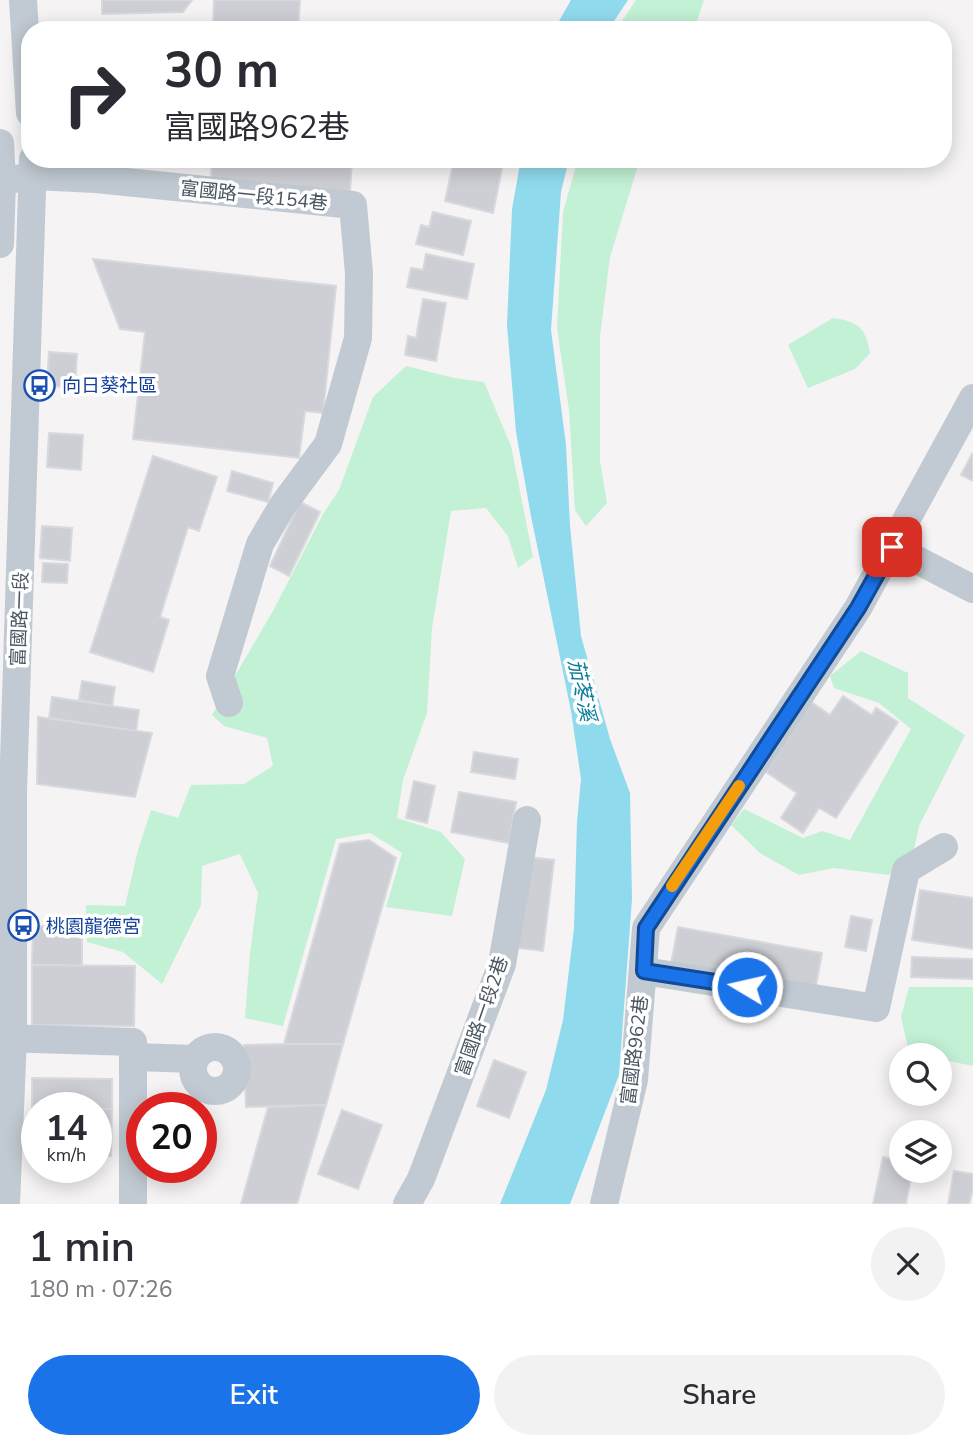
<!DOCTYPE html>
<html lang="en">
<head>
<meta charset="utf-8">
<style>
  :root { --surface:#fff; --page:#f2f2f3; --text:#2b2b33; --muted:#7c7c81; --accent:#1a73e8 }
  body { margin:0; font-family:"Nunito Sans","Noto Sans TC",sans-serif; background:var(--page); color:var(--text); height:100vh; display:flex; flex-direction:column; font-size:26px; white-space:nowrap }
  * { box-sizing:border-box; margin:0 }
  p { font-size:23px; color:var(--muted) }
  .icon { flex:none; width:38px; height:38px; fill:none; stroke:currentColor; stroke-width:2; stroke-linecap:round; stroke-linejoin:round }
  .map { position:relative; height:1204px; overflow:hidden }
  .side { display:flex; flex-direction:column; background:var(--surface); flex:1 }
  .side>* { flex:none }
  .banner { position:absolute; left:21px; top:21px; width:931px; height:147px; border-radius:28px; box-shadow:0 4px 18px #0003; background:#fff; color:var(--text); overflow:hidden }
  .tools { position:absolute; left:889px; top:1043px; display:grid; gap:14px }
  .tools a { display:grid; place-items:center; width:63px; height:63px; border-radius:50%; background:var(--surface); box-shadow:0 4px 18px #0003; font-size:35px }
  .speed { position:absolute; left:21px; top:1092px; display:flex; gap:14px; font-size:35px; font-weight:700; text-align:center }
  .speed>* { display:grid; place-content:center; width:91px; height:91px; border-radius:50%; background:var(--surface); box-shadow:0 4px 18px #0003; line-height:1 }
  .speed small { font-size:18px; font-weight:400 }
  .speed .limit { border:10px solid #d22; background:#fff; color:#111 }
  .pin { position:absolute; display:grid; place-items:center; width:60px; height:60px; color:#fff; margin:-30px; border-radius:14px; box-shadow:0 4px 10px #0006 }
  .me { position:absolute; width:77px; margin:-38px; rotate:279deg; stroke-linejoin:round; filter:drop-shadow(0 0 5px #0008) }
  .turn { display:flex; align-items:center; gap:24px; height:147px; padding:0 28px; font-size:32px }
  .turn .icon { width:91px; height:91px; stroke-width:2.5 }
  .turn b { display:block; font-size:49px; line-height:60px }
  .round { display:grid; place-items:center; flex:none; width:74px; height:74px; border-radius:37px; background:var(--page) }
  .head { display:flex; align-items:center; justify-content:space-between; height:119px; padding:0 28px }
  h1 { font-size:42px; font-weight:600; line-height:52px }
  .button { display:flex; gap:14px; margin-top:auto; padding:14px 28px }
  .button a { flex:1; height:80px; border-radius:42px; background:var(--accent); color:#fff; font-size:28px; font-weight:600; line-height:80px; text-align:center }
  .button a+a { background:var(--page); color:var(--text) }
  .map>svg:first-child { display:block }
  .green { fill:#c3f1d5 }
  .water { fill:#90daee }
  .building { fill:#cdcfd5; stroke:#d7d9de; stroke-width:2 }
  .lines { fill:none; stroke-linecap:round; stroke-linejoin:round }
  .minor { stroke:#c1cad2; stroke-width:28 }
  .route-casing { stroke:#114b97; stroke-width:18 }
  .route { stroke:#1a73e8; stroke-width:12 }
  .slow { stroke:#f59e0b; stroke-width:12 }
  .labels { text-anchor:middle; stroke-width:7; stroke-linejoin:round; paint-order:stroke }
  .street-label { font-size:19px; fill:#4a5661; stroke:#fff }
  .transit-label { font-size:19px; fill:#164399; stroke:#fff; text-anchor:start }
  .water-label { font-size:21px; font-style:italic; fill:#0c7c9b; stroke:#fff }
</style>
</head>
<body>
<div class="map">
<svg width="973" height="1204" viewBox="0 0 973 1204">
  <rect width="100%" height="100%" fill="#f5f3f3"/>
  <g class="green">
    <polygon points="636,0 704,0 694,30 616,30"/>
    <polygon points="578,159 640,159 610,257 600,336 600,461 607,503 586,526 575,510 569,410 557,328 563,212"/>
    <path d="M833,318C859,322 865,327 870,353L855,369L808,388L788,345Z"/>
    <polygon points="406,366 454,378 484,382 511,446 533,557 518,568 508,536 486,508 451,511 432,628 427,713 403,780 397,818 441,832 465,859 452,916 386,907 402,853 370,833 336,839 283,1026 245,1018 250,953 258,893 240,854 202,866 201,905 162,984 123,952 87,942 86,905 125,906 138,850 151,810 178,818 191,785 244,784 273,766 267,738 224,726 212,715 273,611 323,514 339,490 373,397"/>
    <polygon points="861,651 908,673 908,698 965,735 919,826 912,858 889,875 834,868 799,875 760,853 731,825 744,809 803,838 822,831 850,840 911,729 879,703 834,688 830,676"/>
    <polygon points="909,987 973,987 973,1066 940,1059 940,1055 925,1055 909,1052 901,1017"/>
  </g>
  <g class="water">
    <polygon points="571,0 628,0 608,30 554,30"/>
    <polygon points="521,159 569,159 561,192 551,330 566,445 570,526 581,636 610,739 630,793 632,899 619,1075 570,1204 500,1204 546,1090 563,1020 574,928 577,822 581,779 571,711 531,516 516,432 507,325 512,209"/>
  </g>
  <g class="building">
    <polygon points="102,0 192,0 183,12 102,14"/>
    <polygon points="214,0 300,0 298,30 213,30"/>
    <polygon points="212,159 352,159 350,192 211,178"/>
    <polygon points="454,159 504,159 493,213 445,201"/>
    <polygon points="433,212 471,221 463,255 416,244 421,225 429,227"/>
    <polygon points="426,254 474,264 467,299 407,287 411,268 423,270"/>
    <polygon points="93,259 336,286 323,413 305,411 299,458 133,439 145,332 120,329"/>
    <polygon points="423,299 446,303 436,361 405,355 408,336 416,338"/>
    <polygon points="49,352 77,354 75,387 47,386"/>
    <polygon points="49,433 83,435 81,470 47,467"/>
    <polygon points="972,454 973,455 973,481 961,475"/>
    <polygon points="153,456 217,477 199,531 188,527 160,617 169,620 153,672 90,652"/>
    <polygon points="232,471 273,483 268,502 227,491"/>
    <polygon points="300,502 320,512 289,576 270,566"/>
    <polygon points="42,526 72,528 70,561 40,558"/>
    <polygon points="43,563 68,564 67,583 42,582"/>
    <polygon points="82,681 115,687 112,706 79,700"/>
    <polygon points="843,696 872,715 876,708 898,722 836,818 819,808 803,833 781,818 797,793 766,772 811,702 830,715"/>
    <polygon points="52,697 139,710 136,731 49,718"/>
    <polygon points="38,717 152,733 135,797 37,784"/>
    <polygon points="474,752 518,759 515,779 471,772"/>
    <polygon points="414,781 435,786 427,823 406,818"/>
    <polygon points="459,792 516,802 509,843 451,832"/>
    <polygon points="369,840 396,858 343,1044 284,1044 340,844"/>
    <polygon points="528,857 554,860 543,951 518,948"/>
    <polygon points="920,890 973,898 973,949 912,940"/>
    <polygon points="851,916 872,920 866,951 845,947"/>
    <polygon points="33,926 82,927 82,966 32,965"/>
    <polygon points="678,927 822,953 815,991 671,964"/>
    <polygon points="912,957 973,959 973,979 911,977"/>
    <polygon points="32,965 135,966 134,1026 32,1025"/>
    <polygon points="284,1044 343,1044 326,1105 246,1107 244,1045"/>
    <polygon points="494,1060 526,1072 509,1118 477,1106"/>
    <polygon points="32,1078 112,1079 112,1109 32,1108"/>
    <polygon points="326,1105 297,1204 241,1204 268,1107"/>
    <rect x="32" y="1108" width="5" height="47"/>
    <polygon points="96,1109 112,1109 111,1156 96,1156"/>
    <polygon points="342,1110 382,1125 358,1189 318,1174"/>
    <polygon points="883,1157 901,1161 901,1171 912,1171 906,1204 873,1204"/>
    <polygon points="954,1171 973,1174 973,1190 969,1204 948,1204"/>
  </g>
  <g class="lines">
    <g class="minor">
      <polyline points="23,0 30,113"/>
      <polyline points="0,143 2,181 0,244"/>
      <polyline points="2,181 34,176 96,179 353,205 359,273 358,338 328,444 283,505 260,544 220,676 229,703"/>
      <polyline points="892,547 973,589"/>
      <polyline points="644,971 876,1008 906,870 944,847"/>
      <polyline points="0,1038 133,1042 133,1204"/>
      <circle cx="215" cy="1069" r="22"/>
      <polyline points="134,1057 195,1059"/>
      <polyline points="6,1204 13,1038 13,792 33,159"/>
      <polyline points="407,1204 421,1179 502,964 527,820"/>
      <polyline points="604,1204 634,1080 646,928 858,608 973,398"/>
    </g>
  </g>
  <g class="lines">
    <defs>
      <polyline id="route" points="747,987 644,971 646,928 858,608 892,547"/>
    </defs>
    <use href="#route" class="route-casing"/>
    <use href="#route" class="route"/>
    <polyline class="slow" points="672,886 739,786"/>
  </g>
  <defs>
    <symbol id="bus-ring" viewBox="-11 -11 22 22"><circle r="9.5" fill="#fff" stroke="#1a4fb4" stroke-width="1.5"/><path d="M-5-6H5V4H4V6H2V4H-2V6H-4V4H-5ZM-3.5-4V0h7V-4ZM-3.5 1.2v1.5H-2V1.2ZM2 1.2v1.5H3.5V1.2Z" fill="#1a4fb4"/></symbol>
  </defs>
  <g fill-rule="evenodd">
    <use href="#bus-ring" x="22" y="368" width="35" height="35"/>
    <use href="#bus-ring" x="6" y="908" width="35" height="35"/>
  </g>
  <g class="labels">
    <g class="street-label">
      <text transform="translate(254 195) rotate(6)" y="7">富國路一段154巷</text>
      <text transform="translate(19 619) rotate(-88)" y="7">富國路一段</text>
      <text transform="translate(481 1016) rotate(-71)" y="7">富國路一段2巷</text>
      <text transform="translate(634 1050) rotate(-83)" y="7">富國路962巷</text>
    </g>
    <g class="transit-label">
      <text x="62" y="392">向日葵社區</text>
      <text x="46" y="933">桃園龍德宮</text>
    </g>
    <g class="water-label">
      <text transform="translate(582 690) rotate(78)" y="7">茄苳溪</text>
    </g>
  </g>
</svg>
<div class="tools">
<a><svg class="icon" aria-label="search" viewBox="0 0 24 24"><circle cx="10" cy="10" r="6"/><path d="M15 15l6 6"/></svg></a>
<a><svg class="icon" aria-label="layers" viewBox="0 0 24 24"><path d="M12 4l9 5-9 5-9-5zM3 14l9 5 9-5"/></svg></a>
</div>
<div class="speed"><div>14<small>km/h</small></div><div class="limit">20</div></div>
<div class="pin" style="left:892px;top:547px;background:#d93025"><svg class="icon" aria-label="arrive" viewBox="0 0 24 24"><path d="M6 21V4h12l-3 4 3 4H6"/></svg></div>
<svg class="me" style="left:747px;top:987px" viewBox="-20 -20 40 40"><circle r="17" fill="#1a73e8" stroke="#fff" stroke-width="3"/><path d="M0-11L8 9 0 5-8 9z" fill="#fff"/></svg>
<div class="banner">
<div class="turn"><svg class="icon" aria-label="right" viewBox="0 0 24 24"><path d="M7 20v-9h11M14 6l5 5-5 5"/></svg><div><b>30 m</b>富國路962巷</div></div>
</div>
</div>
<section class="side">
<div class="head"><div><h1>1 min</h1><p>180 m · 07:26</p></div><a class="round"><svg class="icon" aria-label="close" viewBox="0 0 24 24"><path d="M6 6l12 12M18 6L6 18"/></svg></a></div>
<div class="button"><a>Exit</a><a>Share</a></div>
</section>
</body>
</html>
